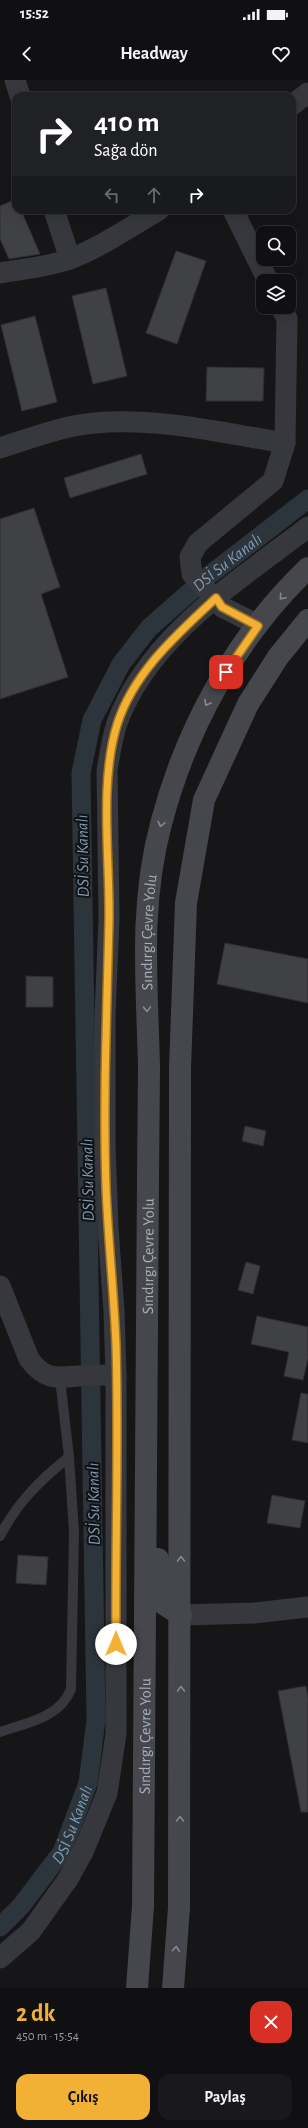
<!DOCTYPE html>
<html lang="tr">
<head>
<meta charset="utf-8">
<style>
  :root { --surface:#101012; --page:#19191b; --text:#f1f3f6; --muted:#9c9d9f; --line:#303032; --accent:#f2b134 }
  body { margin:0; font-family:"Alegreya Sans",sans-serif; background:var(--page); color:var(--text); height:100vh; display:flex; flex-direction:column; font-size:15px; white-space:nowrap }
  * { box-sizing:border-box; margin:0 }
  p { font-size:13px; color:var(--muted) }
  .icon { flex:none; width:22px; height:22px; fill:none; stroke:currentColor; stroke-width:2; stroke-linecap:round; stroke-linejoin:round }
  .map { position:relative; height:1908px; overflow:hidden }
  .side { display:flex; flex-direction:column; background:var(--surface); flex:1 }
  .side>* { flex:none }
  .top-card { position:absolute; left:12px; top:12px; width:284px; height:122px; border-radius:12px; box-shadow:0 4px 16px #0002,0 0 0 1px var(--line); background:#202124; color:#fff; overflow:hidden }
  .fabs { position:absolute; left:256px; top:146px; display:grid; gap:8px }
  .fabs a { display:grid; place-items:center; width:40px; height:40px; border-radius:8px; background:var(--surface); box-shadow:0 4px 16px #0002,0 0 0 1px var(--line); font-size:20px }
  .pin { position:absolute; display:grid; place-items:center; width:34px; height:34px; color:#fff; margin:-17px; border-radius:8px; box-shadow:0 2px 6px #0006 }
  .me { position:absolute; width:44px; margin:-22px; rotate:0deg; stroke-linejoin:round; filter:drop-shadow(0 0 3px #0008) }
  .turn { display:flex; align-items:center; gap:14px; height:84px; padding:0 16px; font-size:18px }
  .turn .icon { width:52px; height:52px; stroke-width:2.5 }
  .turn b { display:block; font-size:28px; line-height:34px }
  .lanes { display:flex; align-items:center; height:38px; padding:0 16px; background:#0003; justify-content:center; gap:20px; direction:ltr }
  .lanes .off { opacity:.35 }
  .round { display:grid; place-items:center; flex:none; width:42px; height:42px; border-radius:12px; background:var(--page) }
  .headline { display:flex; align-items:center; justify-content:space-between; height:68px; padding:0 16px }
  h1 { font-size:24px; font-weight:700; line-height:30px; color:var(--accent) }
  .button { display:flex; gap:8px; margin-top:auto; padding:8px 16px }
  .button a { flex:1; height:46px; border-radius:12px; background:var(--accent); color:#111; font-size:16px; font-weight:700; line-height:46px; text-align:center }
  .button a+a { background:var(--page); color:var(--text) }
  .status { display:flex; justify-content:space-between; align-items:center; height:28px; padding:0 20px; background:var(--surface); direction:ltr }
  .status svg { height:11px; fill:currentColor }
  header { display:flex; justify-content:space-between; align-items:center; height:52px; padding:0 16px; background:var(--surface); font-size:18px; font-weight:700 }
  .map>svg:first-child { display:block }
  .lines { fill:none; stroke-linecap:round; stroke-linejoin:round }
  .canal { stroke:#2c353c; stroke-width:19 }
  .building { fill:#404145; stroke:#303034 }
  .service { stroke:#37383d; stroke-width:10 }
  .minor { stroke:#37383d; stroke-width:21 }
  .secondary { stroke:#45474d; stroke-width:22 }
  .oneway { stroke:#858993 }
  .route-casing { stroke:#9d7322; stroke-width:10 }
  .route { stroke:#f2b134; stroke-width:7 }
  .labels { text-anchor:middle; stroke-width:4; stroke-linejoin:round; paint-order:stroke }
  .street-label { font-size:16px; fill:#a8adb8; stroke:#111113 }
  .water-label { font-size:17px; font-style:italic; fill:#7f9bb3; stroke:#111113 }
</style>
</head>
<body>
<div class="status"><b>15:52</b><svg viewBox="0 0 49 12"><path d="M0 12V9h3v3zM5 12V6h3v6zM10 12V3h3v9zM15 12V0h3v12zM26 1h20v11H26zM47 4h2v5h-2z"/></svg></div>
<header><svg class="icon" aria-label="back" viewBox="0 0 24 24"><path d="M15 5l-7 7 7 7"/></svg>Headway<svg class="icon" aria-label="heart" viewBox="0 0 24 24"><path d="M12 20l-8-8c-3-5 5-10 8-4 3-6 11-1 8 4z"/></svg></header>
<div class="map">
<svg width="308" height="1908" viewBox="0 0 308 1908">
  <rect width="100%" height="100%" fill="#161618"/>
  <g class="lines">
    <path class="canal" id="s1" d="M0,1847L21,1826L62,1772L88,1703L96,1640L81,693L92,640L121,584L149,548L207,497L308,419"/>
  </g>
  <g class="building">
    <polygon points="16,119 16,130 21,130 40,174 9,179 0,159 0,126"/>
    <polygon points="176,171 206,181 177,264 146,253"/>
    <polygon points="106,208 127,296 93,304 72,216"/>
    <polygon points="35,236 57,322 22,331 1,245"/>
    <polygon points="207,287 264,288 263,321 206,321"/>
    <polygon points="141,374 147,394 70,418 64,398"/>
    <polygon points="34,428 60,507 41,514 68,597 0,619 0,439"/>
    <polygon points="225,863 308,879 308,923 217,904"/>
    <polygon points="26,896 53,897 53,927 26,927"/>
    <polygon points="245,1046 266,1051 263,1066 242,1061"/>
    <polygon points="246,1182 260,1186 253,1214 238,1210"/>
    <polygon points="257,1236 308,1247 308,1278 303,1300 284,1296 289,1272 251,1264"/>
    <polygon points="301,1313 308,1314 308,1363 292,1360"/>
    <polygon points="272,1415 305,1421 300,1448 267,1443"/>
    <polygon points="18,1475 48,1477 46,1505 16,1503"/>
    <polygon points="306,1606 308,1618 308,1732 301,1732 278,1611"/>
  </g>
  <g class="lines">
    <g class="service">
      <path d="M0,1456C17,1423 40,1400 69,1377"/>
      <path d="M0,1652C26,1643 60,1638 71,1609L74,1452L69,1377L60,1299"/>
    </g>
    <g class="minor">
      <polyline points="15,0 20,16"/>
      <polyline points="292,25 308,13"/>
      <polyline points="54,130 70,179"/>
      <polyline points="233,130 268,201"/>
      <path d="M0,193C23,189 48,187 70,179C101,167 130,147 159,130"/>
      <path d="M0,368C31,358 62,346 94,343C158,337 223,353 285,363"/>
      <polyline points="258,545 222,527 192,494 190,477 198,463 273,401 285,363 287,239 281,227"/>
      <path d="M0,1206L29,1279C45,1300 55,1298 79,1296C91,1295 104,1295 116,1295"/>
      <polyline points="181,1535 254,1533 308,1527"/>
      <path d="M0,1878L31,1851L68,1799L83,1772L107,1713L116,1654V1295L114,1231L108,1148L105,1064V935L109,839L107,690C110,674 112,658 117,643C149,556 238,501 308,447"/>
    </g>
    <g class="secondary">
      <polyline points="158,1479 162,1523 181,1535"/>
      <path id="s2" d="M137,1908L143,1826C145,1583 146,1340 148,1097C148,1060 149,1023 149,986C147,903 139,826 161,744C186,648 236,557 308,488"/>
      <polyline points="173,1908 179,1828 180,988 186,823 204,720 248,624 278,577 308,540"/>
    </g>
  </g>
  <defs><path id="oneway-chevron" d="M-2-3.5L2.5 0L-2 3.5" fill="none" stroke-width="1.6" stroke-linecap="round" stroke-linejoin="round"/></defs>
  <g class="oneway">
    <use href="#oneway-chevron" transform="translate(282 517) rotate(131)"/>
    <use href="#oneway-chevron" transform="translate(207 623) rotate(119)"/>
    <use href="#oneway-chevron" transform="translate(161 744) rotate(104)"/>
    <use href="#oneway-chevron" transform="translate(147 929) rotate(88)"/>
    <use href="#oneway-chevron" transform="translate(181 1479) rotate(-90)"/>
    <use href="#oneway-chevron" transform="translate(181 1609) rotate(-90)"/>
    <use href="#oneway-chevron" transform="translate(180 1739) rotate(-90)"/>
    <use href="#oneway-chevron" transform="translate(176 1869) rotate(-86)"/>
  </g>
  <g class="lines">
    <defs>
      <path id="route" d="M116,1564C115,1464 119,1364 116,1265C114,1212 108,1160 106,1107C103,1018 107,929 109,840C110,779 99,703 117,645C133,593 177,554 216,518L222,527L258,546L226,592"/>
    </defs>
    <use href="#route" class="route-casing"/>
    <use href="#route" class="route"/>
  </g>
  <g class="labels">
    <g class="street-label">
      <text dy="6" stroke="none"><textPath href="#s2" startOffset="1056">Sındırgı Çevre Yolu</textPath></text>
      <text dy="6" stroke="none"><textPath href="#s2" startOffset="732">Sındırgı Çevre Yolu</textPath></text>
      <text dy="6" stroke="none"><textPath href="#s2" startOffset="252">Sındırgı Çevre Yolu</textPath></text>
    </g>
    <g class="water-label">
      <text dy="6" stroke="none"><textPath href="#s1" startOffset="1447">DSİ Su Kanalı</textPath></text>
      <text transform="translate(82 776) rotate(-91)" y="6">DSİ Su Kanalı</text>
      <text transform="translate(87 1100) rotate(-91)" y="6">DSİ Su Kanalı</text>
      <text transform="translate(93 1424) rotate(-91)" y="6">DSİ Su Kanalı</text>
      <text dy="6" stroke="none"><textPath href="#s1" startOffset="127">DSİ Su Kanalı</textPath></text>
    </g>
  </g>
</svg>
<div class="fabs">
<a><svg class="icon" aria-label="search" viewBox="0 0 24 24"><circle cx="10" cy="10" r="6"/><path d="M15 15l6 6"/></svg></a>
<a><svg class="icon" aria-label="layers" viewBox="0 0 24 24"><path d="M12 4l9 5-9 5-9-5zM3 14l9 5 9-5"/></svg></a>
</div>
<div class="pin" style="left:226px;top:592px;background:#d93025"><svg class="icon" aria-label="arrive" viewBox="0 0 24 24"><path d="M6 21V4h12l-3 4 3 4H6"/></svg></div>
<svg class="me" style="left:116px;top:1564px" viewBox="-20 -20 40 40"><circle r="19" fill="#fff"/><path d="M0-13L10 11 0 6-10 11z" fill="#f2b134"/></svg>
<div class="top-card">
<div class="turn"><svg class="icon" aria-label="right" viewBox="0 0 24 24"><path d="M7 20v-9h11M14 6l5 5-5 5"/></svg><div><b>410 m</b>Sağa dön</div></div>
<div class="lanes"><svg class="icon off" aria-label="left" viewBox="0 0 24 24"><path d="M17 20v-9H6M10 6l-5 5 5 5"/></svg><svg class="icon off" aria-label="ahead" viewBox="0 0 24 24"><path d="M12 20V5M6 11l6-6 6 6"/></svg><svg class="icon" aria-label="right" viewBox="0 0 24 24"><path d="M7 20v-9h11M14 6l5 5-5 5"/></svg></div>
</div>
</div>
<section class="side">
<div class="headline"><div><h1>2 dk</h1><p>450 m · 15:54</p></div><a class="round" style="background:#d93025;color:#fff"><svg class="icon" aria-label="close" viewBox="0 0 24 24"><path d="M6 6l12 12M18 6L6 18"/></svg></a></div>
<div class="button"><a>Çıkış</a><a>Paylaş</a></div>
</section>
</body>
</html>
